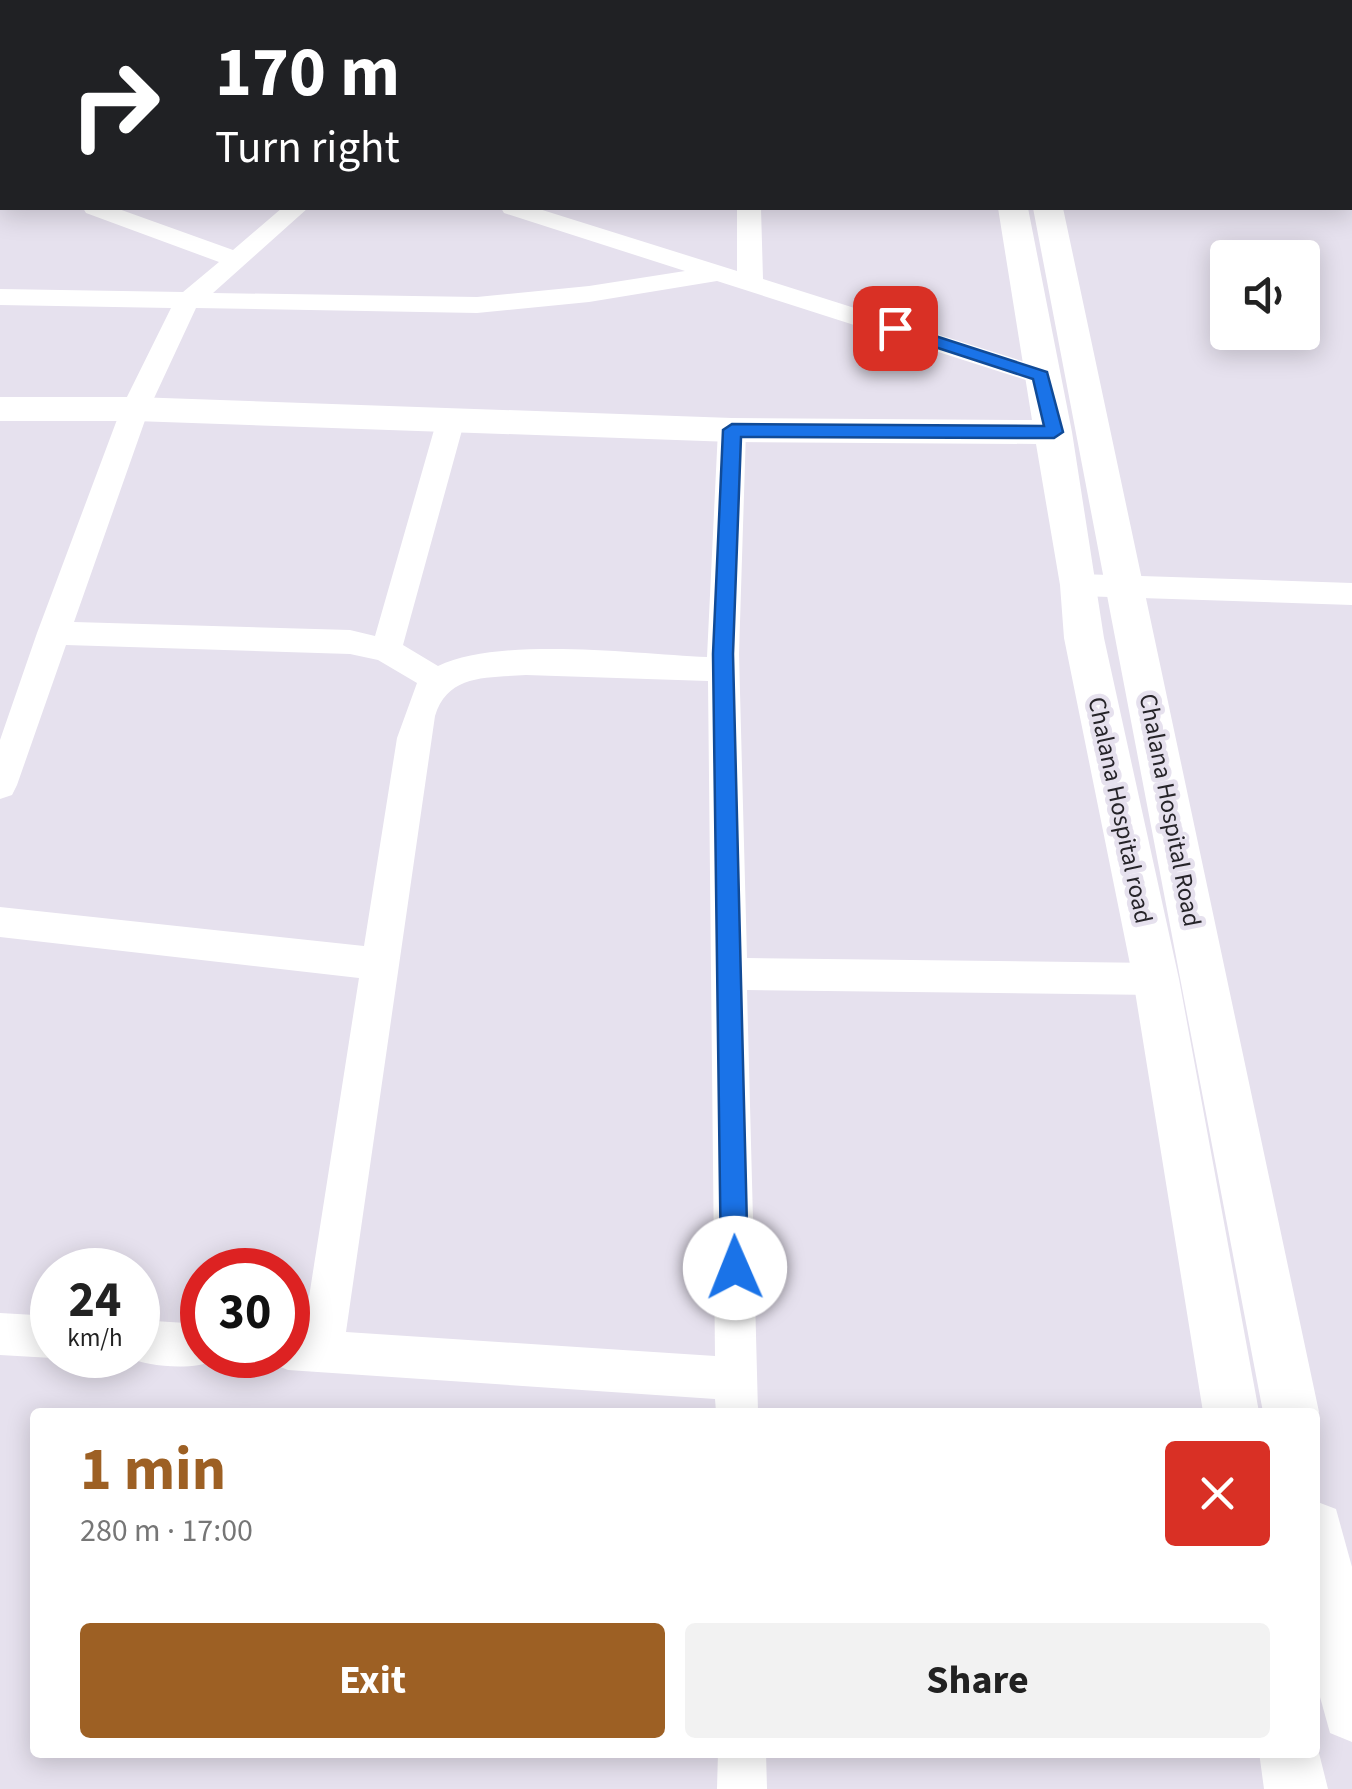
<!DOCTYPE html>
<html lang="en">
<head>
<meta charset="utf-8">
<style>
  :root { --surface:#fff; --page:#f2f2f2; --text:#222; --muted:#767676; --accent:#9d6024 }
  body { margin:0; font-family:"Source Sans 3",sans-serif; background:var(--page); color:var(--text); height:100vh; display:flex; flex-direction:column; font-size:38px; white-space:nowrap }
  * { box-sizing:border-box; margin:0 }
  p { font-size:32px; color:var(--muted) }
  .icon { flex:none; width:55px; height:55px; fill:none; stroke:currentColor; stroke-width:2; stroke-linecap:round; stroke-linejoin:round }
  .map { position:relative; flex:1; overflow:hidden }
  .drawer { position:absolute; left:30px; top:1408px; width:1290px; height:350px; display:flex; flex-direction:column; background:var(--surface); border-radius:10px; box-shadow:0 5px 25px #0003 }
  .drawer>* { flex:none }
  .banner { position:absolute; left:0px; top:0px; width:1352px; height:210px; box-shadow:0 5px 25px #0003; background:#202124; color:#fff; overflow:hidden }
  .fabs { position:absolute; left:1210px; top:240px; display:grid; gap:20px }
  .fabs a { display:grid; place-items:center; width:110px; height:110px; border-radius:10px; background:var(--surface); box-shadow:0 5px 25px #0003; font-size:50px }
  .speed { position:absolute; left:30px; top:1248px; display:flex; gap:20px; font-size:50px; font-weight:700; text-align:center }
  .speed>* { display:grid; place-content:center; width:130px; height:130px; border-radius:50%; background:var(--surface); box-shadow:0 5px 25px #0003; line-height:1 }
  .speed small { font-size:25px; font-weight:400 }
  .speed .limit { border:15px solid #d22; background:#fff; color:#111 }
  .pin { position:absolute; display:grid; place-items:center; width:85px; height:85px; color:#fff; margin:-42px; border-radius:20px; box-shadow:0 5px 15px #0006 }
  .me { position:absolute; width:110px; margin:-55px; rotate:359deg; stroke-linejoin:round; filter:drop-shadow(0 0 8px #0008) }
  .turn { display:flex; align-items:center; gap:35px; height:210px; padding:0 50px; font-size:45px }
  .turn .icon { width:130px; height:130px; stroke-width:2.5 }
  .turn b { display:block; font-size:70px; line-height:85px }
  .round { display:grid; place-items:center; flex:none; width:105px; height:105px; border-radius:10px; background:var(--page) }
  .head { display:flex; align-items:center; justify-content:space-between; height:170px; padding:0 50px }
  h1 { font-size:60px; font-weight:700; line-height:75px; color:var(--accent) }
  .action { display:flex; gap:20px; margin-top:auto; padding:20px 50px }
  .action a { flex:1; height:115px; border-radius:10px; background:var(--accent); color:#fff; font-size:40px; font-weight:700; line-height:115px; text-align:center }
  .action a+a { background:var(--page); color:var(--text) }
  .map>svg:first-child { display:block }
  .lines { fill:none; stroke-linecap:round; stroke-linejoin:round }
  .minor { fill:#fff; fill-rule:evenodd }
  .tertiary { fill:#fff; fill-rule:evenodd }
  .route { fill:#1a73e8; stroke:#114b97; stroke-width:2.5 }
  .labels { text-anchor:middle; stroke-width:9; stroke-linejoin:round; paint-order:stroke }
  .street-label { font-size:25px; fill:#262429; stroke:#e6e1ee }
</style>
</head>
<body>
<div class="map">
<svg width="1352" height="1789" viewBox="0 0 1352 1789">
  <rect width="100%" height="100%" fill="#e6e1ee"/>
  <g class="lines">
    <g class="minor">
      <polygon points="359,0 387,0 388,2 360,2"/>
      <rect x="444" y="0" width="20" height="2"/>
      <rect x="555" y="0" width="20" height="2"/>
      <rect x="739" y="0" width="20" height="2"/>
      <polygon points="1219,0 1239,0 1240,2 1220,2"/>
      <rect x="0" y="43" width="2" height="13"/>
      <polygon points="2,92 2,107 0,108 0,93"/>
      <rect x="1350" y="97" width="2" height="14"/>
      <rect x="0" y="166" width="2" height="14"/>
      <rect x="1350" y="180" width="2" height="19"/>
      <path d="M83,208H116L233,250L282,208H308L213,293L477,297L589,286L685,271L504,213L501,208H536L737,271V208H761L763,279L1050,370L1054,376L1050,382H1032L717,281L589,302L477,313L196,308L149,409L74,622L350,630L375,636L436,423L440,416H460L464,423L403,645L438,666C502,636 636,654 707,657L718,430L722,423H742L746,430L739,654L747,958L1156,963L1169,968L1174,979L1169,990L1156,995L747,990L758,1412H716L715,1399L288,1370L273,1364L269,1355H288V1328L304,1329L359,978L0,937V907L364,946L397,738L417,683L378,660L350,654L66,645L17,785L12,795L0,799V740L37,633L121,409L171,308L0,305V289L183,292L219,262L86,213ZM526,675L708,681L715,1356L346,1332L435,716C448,673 489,678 526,675Z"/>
      <polygon points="1079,574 1352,583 1352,605 1079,596 1068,593 1064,585 1068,577"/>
      <polygon points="0,1313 52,1316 52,1355 59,1355 52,1358 0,1355"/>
      <path d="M138,1320L202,1324V1355H219L217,1360C191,1371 149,1367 123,1356L138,1355Z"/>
      <polygon points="718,1752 766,1752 767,1789 717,1789"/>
    </g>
    <g class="tertiary">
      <rect x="992" y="0" width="26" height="2"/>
      <polygon points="998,208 1028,208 1072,432 1104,638 1179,979 1259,1412 1203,1412 1133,979 1064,638 1060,585 1036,444 732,442 135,421 0,421 0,397 135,397 732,418 1032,420"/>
      <polygon points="1033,208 1063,208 1319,1412 1315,1421 1315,1412 1263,1412"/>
      <polygon points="1315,1501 1336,1509 1352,1567 1352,1742 1330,1733 1315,1679"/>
      <polygon points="1315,1737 1328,1789 1264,1789 1259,1752 1315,1752"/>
    </g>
  </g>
  <polygon class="route" points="895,323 1047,372 1063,432 1054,438 741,437 733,654 748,1268 744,1278 735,1282 725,1278 721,1268 713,654 723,430 732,424 1044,426 1033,379 889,332 889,324"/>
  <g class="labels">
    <g class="street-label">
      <text transform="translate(1121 810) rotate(78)" y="9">Chalana Hospital road</text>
      <text transform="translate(1171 810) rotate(79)" y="9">Chalana Hospital Road</text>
    </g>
  </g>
</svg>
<div class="fabs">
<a><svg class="icon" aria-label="sound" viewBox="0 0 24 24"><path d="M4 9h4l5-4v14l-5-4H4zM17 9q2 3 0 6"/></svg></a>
</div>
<div class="speed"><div>24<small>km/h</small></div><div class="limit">30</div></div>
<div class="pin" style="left:895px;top:328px;background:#d93025"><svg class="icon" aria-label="arrive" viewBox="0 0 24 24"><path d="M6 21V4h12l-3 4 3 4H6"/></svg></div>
<svg class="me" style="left:735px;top:1268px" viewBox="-20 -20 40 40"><circle r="19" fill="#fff"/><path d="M0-13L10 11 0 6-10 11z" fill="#1a73e8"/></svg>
<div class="banner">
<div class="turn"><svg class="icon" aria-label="right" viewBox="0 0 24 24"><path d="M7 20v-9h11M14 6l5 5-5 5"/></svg><div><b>170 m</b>Turn right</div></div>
</div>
<section class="drawer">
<div class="head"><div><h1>1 min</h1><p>280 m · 17:00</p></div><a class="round" style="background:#d93025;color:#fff"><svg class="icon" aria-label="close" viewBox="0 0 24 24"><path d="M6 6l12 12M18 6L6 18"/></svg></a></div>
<div class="action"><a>Exit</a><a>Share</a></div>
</section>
</div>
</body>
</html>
